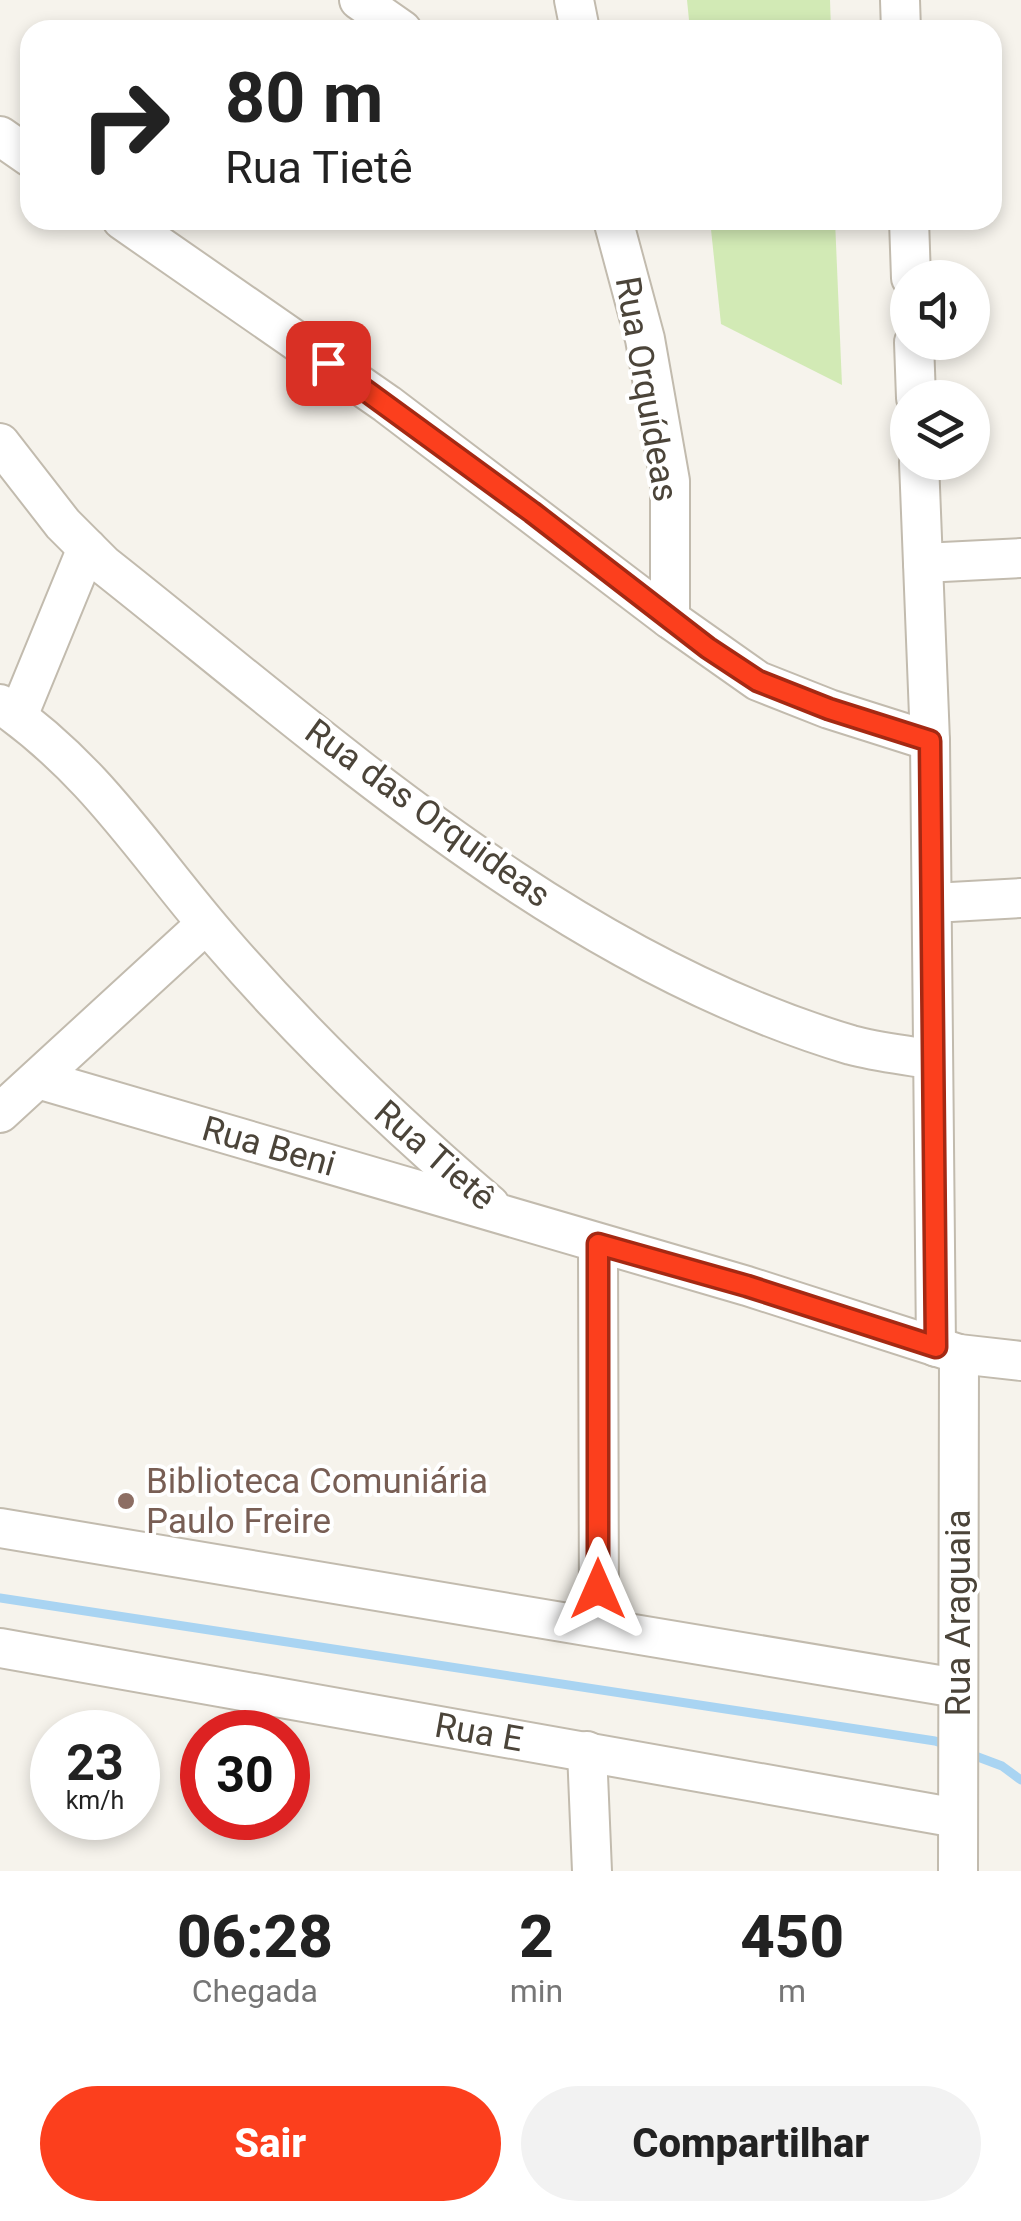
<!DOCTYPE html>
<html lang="pt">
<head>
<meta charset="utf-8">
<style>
  :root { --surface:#fff; --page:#f2f2f2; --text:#222; --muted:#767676; --accent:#fc3f1d }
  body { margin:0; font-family:Roboto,sans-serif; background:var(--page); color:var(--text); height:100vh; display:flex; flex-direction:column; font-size:38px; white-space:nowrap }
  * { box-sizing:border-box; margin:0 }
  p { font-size:32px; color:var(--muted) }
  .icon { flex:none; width:55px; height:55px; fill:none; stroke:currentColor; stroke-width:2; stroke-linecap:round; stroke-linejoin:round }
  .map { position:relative; height:1871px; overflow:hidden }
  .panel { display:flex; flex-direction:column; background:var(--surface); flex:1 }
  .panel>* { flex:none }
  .guide { position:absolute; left:20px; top:20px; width:982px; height:210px; border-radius:30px; box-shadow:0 5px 15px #0003; background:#fff; color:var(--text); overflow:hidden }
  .controls { position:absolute; left:890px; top:260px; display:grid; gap:20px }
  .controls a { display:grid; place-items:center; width:100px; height:100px; border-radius:50%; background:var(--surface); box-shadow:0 5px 15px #0003; font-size:50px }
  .speed { position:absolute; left:30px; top:1710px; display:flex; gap:20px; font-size:50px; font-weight:700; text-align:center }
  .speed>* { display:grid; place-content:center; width:130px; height:130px; border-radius:50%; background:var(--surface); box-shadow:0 5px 15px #0003; line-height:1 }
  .speed small { font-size:25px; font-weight:400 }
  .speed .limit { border:15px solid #d22; background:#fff; color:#111 }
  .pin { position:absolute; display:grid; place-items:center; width:85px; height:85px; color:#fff; margin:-42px; border-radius:20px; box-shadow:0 5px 15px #0006 }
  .me { position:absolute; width:110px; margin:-55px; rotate:0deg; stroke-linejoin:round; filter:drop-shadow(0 0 8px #0008) }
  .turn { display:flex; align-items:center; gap:35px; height:210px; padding:0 40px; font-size:45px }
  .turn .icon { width:130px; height:130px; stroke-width:2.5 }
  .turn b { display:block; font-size:70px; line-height:85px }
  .eta { display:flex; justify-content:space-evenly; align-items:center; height:170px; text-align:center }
  .eta b { font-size:60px; font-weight:800; line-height:70px }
  .action { display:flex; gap:20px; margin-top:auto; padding:20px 40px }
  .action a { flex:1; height:115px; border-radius:60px; background:var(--accent); color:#fff; font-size:40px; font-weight:800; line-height:115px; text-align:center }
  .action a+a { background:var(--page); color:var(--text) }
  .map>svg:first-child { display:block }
  .green { fill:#d2eab5 }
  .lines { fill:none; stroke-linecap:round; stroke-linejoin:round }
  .stream { stroke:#a9d4f2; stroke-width:9 }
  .minor-casing { stroke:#c2bbae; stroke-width:42 }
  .minor { stroke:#fff; stroke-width:38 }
  .route-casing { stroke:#a42913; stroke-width:25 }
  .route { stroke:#fc3f1d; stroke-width:18 }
  .education-dot { fill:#8d6e63; stroke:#fff; stroke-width:4 }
  .labels { text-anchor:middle; stroke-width:8; stroke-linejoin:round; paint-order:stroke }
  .street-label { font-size:35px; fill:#4b4439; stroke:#fff }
  .education-label { font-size:35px; fill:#785e54; stroke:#fff; text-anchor:start }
</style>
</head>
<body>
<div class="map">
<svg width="1021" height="1871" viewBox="0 0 1021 1871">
  <rect width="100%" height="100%" fill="#f6f3ec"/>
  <g class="green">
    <polygon points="687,0 830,0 831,30 690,30"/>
    <polygon points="710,220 835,220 842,385 721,324"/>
  </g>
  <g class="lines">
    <g class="stream">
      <polyline points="0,1598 935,1741 950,1746"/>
      <polyline points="970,1754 1002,1766 1021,1780"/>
    </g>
    <defs>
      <g id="minor">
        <polyline points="359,0 402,30"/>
        <polyline points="574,0 580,30"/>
        <polyline points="900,0 901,30"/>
        <polyline points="0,136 30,157"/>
        <polyline points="122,220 387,404 670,619 758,681 829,709 930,741"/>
        <polyline points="613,220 645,339 670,481 670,619"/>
        <polyline points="909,220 911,278"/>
        <polyline points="914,342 916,398"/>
        <path d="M0,443L63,524L104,565C333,746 565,960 851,1045C877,1052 906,1055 933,1060"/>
        <polyline points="919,462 930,741 936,1347"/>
        <polyline points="923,563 1021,558"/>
        <path d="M0,704C98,772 147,856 223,943C305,1038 394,1123 490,1205"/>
        <polyline points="18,716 87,548"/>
        <polyline points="933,903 1021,898"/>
        <polyline points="38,1079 747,1286 959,1354 1021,1361"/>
        <polyline points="0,1113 206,924"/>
        <polyline points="598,1244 599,1627"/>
        <polyline points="0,1528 957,1688"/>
        <polyline points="0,1648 957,1818"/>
        <polyline points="587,1751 592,1871"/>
        <polyline points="958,1871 959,1354"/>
      </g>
    </defs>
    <use href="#minor" class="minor-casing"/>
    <use href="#minor" class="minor"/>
  </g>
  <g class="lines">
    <defs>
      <polyline id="route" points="328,363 532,512 708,648 758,681 829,709 930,741 936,1347 747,1286 598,1244 598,1589"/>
    </defs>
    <use href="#route" class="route-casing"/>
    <use href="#route" class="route"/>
  </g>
  <circle class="education-dot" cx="126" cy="1501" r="10"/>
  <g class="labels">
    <g class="street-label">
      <text transform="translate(647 389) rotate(80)" y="12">Rua Orquídeas</text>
      <text transform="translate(428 813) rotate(36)" y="12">Rua das Orquideas</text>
      <text transform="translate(269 1146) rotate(16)" y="12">Rua Beni</text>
      <text transform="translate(435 1155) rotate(41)" y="12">Rua Tietê</text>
      <text transform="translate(958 1613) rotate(-90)" y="12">Rua Araguaia</text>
      <text transform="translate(479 1732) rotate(10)" y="12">Rua E</text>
    </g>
    <g class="education-label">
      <text x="146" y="1493">Biblioteca Comuniária<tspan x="146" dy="40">Paulo Freire</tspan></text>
    </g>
  </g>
</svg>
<div class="controls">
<a><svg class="icon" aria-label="sound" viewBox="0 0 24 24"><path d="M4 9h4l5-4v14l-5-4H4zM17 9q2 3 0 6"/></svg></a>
<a><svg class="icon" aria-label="layers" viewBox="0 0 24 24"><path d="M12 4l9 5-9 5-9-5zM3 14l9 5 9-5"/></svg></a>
</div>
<div class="speed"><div>23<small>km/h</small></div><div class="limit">30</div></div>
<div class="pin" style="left:328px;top:363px;background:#d93025"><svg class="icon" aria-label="arrive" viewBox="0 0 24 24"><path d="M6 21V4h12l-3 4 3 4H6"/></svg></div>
<svg class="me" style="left:598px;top:1589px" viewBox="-20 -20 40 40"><path d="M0-17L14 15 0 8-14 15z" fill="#fc3f1d" stroke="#fff" stroke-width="4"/></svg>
<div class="guide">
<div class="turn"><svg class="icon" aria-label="right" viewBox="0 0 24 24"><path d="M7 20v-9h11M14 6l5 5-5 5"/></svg><div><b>80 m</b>Rua Tietê</div></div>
</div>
</div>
<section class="panel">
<div class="eta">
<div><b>06:28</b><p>Chegada</p></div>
<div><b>2</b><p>min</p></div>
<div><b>450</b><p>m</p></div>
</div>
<div class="action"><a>Sair</a><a>Compartilhar</a></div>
</section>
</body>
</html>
